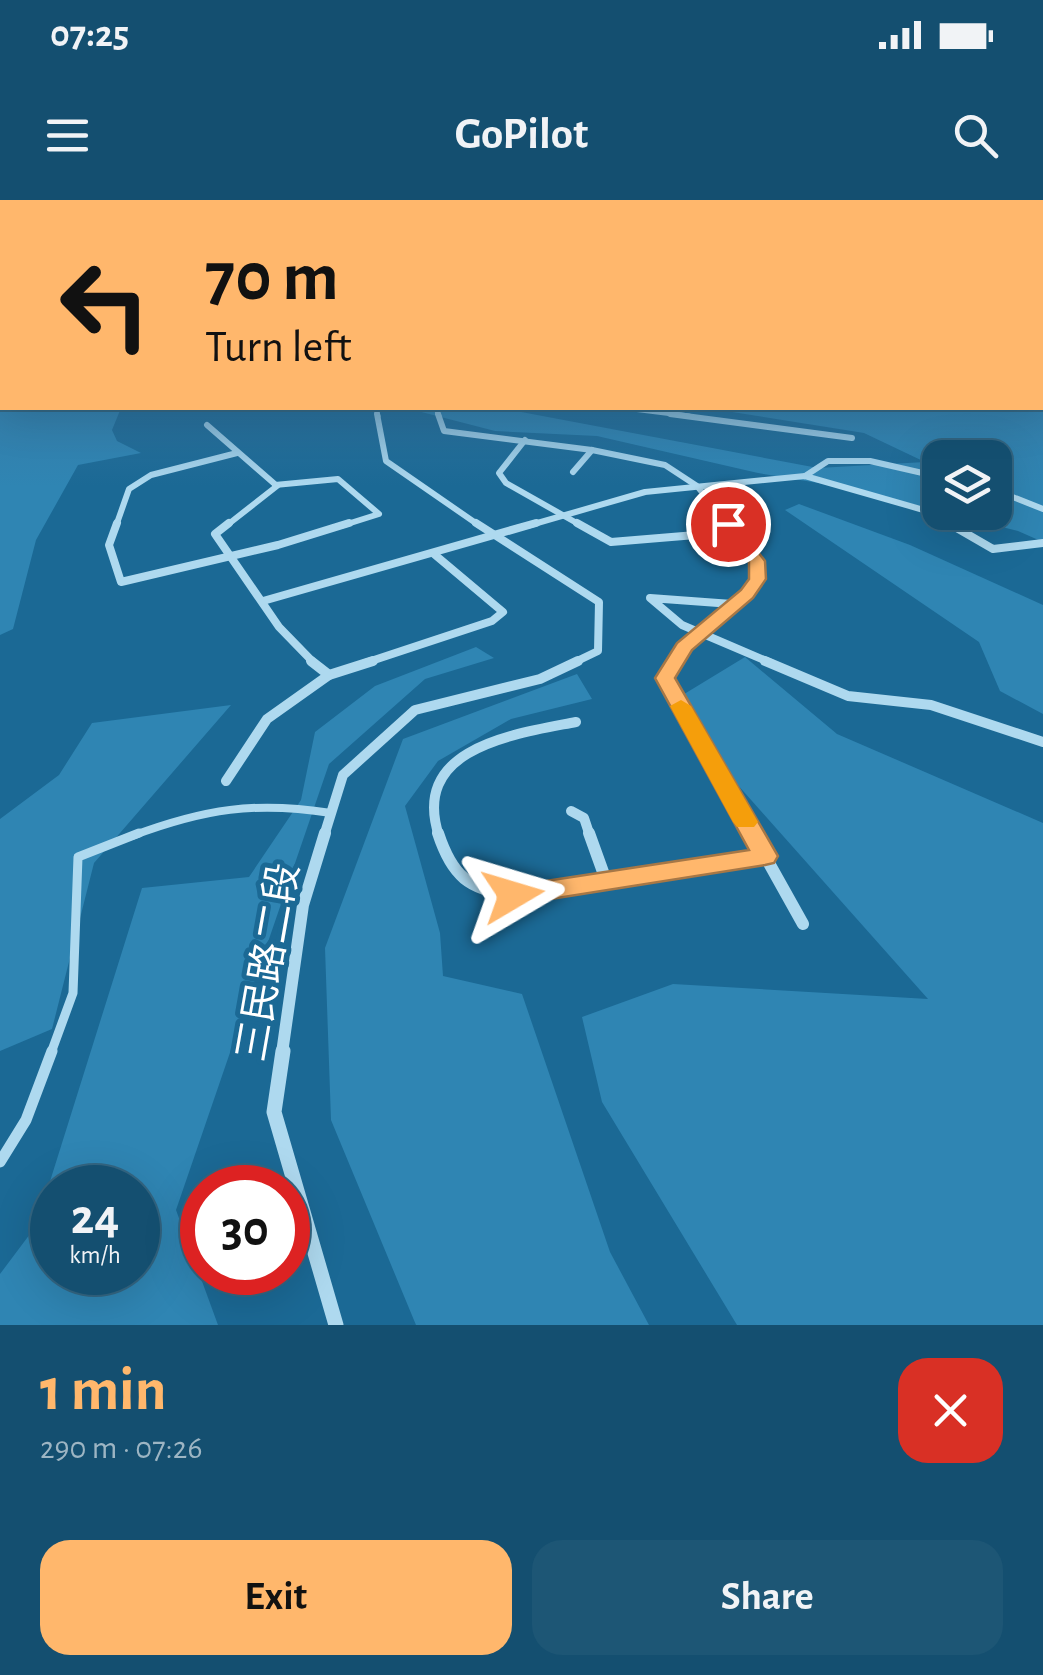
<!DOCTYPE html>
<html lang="en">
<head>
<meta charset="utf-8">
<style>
  :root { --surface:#144f70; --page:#1d5675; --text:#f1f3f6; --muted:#9db5c3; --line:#336683; --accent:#ffb76c }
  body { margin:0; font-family:"Alegreya Sans","Noto Sans TC",sans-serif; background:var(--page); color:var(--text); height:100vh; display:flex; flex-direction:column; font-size:38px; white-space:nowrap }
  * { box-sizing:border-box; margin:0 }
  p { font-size:32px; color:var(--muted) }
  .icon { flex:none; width:55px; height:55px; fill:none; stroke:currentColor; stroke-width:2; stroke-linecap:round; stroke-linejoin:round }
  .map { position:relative; height:1125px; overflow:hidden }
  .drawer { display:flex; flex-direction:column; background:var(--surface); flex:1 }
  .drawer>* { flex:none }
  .guide { position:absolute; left:0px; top:0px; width:1045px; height:210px; box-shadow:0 10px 40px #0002,0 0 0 2px var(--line); background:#ffb76c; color:#111; overflow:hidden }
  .buttons { position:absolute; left:922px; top:240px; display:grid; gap:20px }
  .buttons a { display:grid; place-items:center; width:90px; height:90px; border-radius:20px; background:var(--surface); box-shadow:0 10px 40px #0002,0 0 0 2px var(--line); font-size:50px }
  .speed { position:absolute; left:30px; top:965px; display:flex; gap:20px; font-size:50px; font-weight:700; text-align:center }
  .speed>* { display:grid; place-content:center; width:130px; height:130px; border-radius:50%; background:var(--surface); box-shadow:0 10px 40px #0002,0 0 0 2px var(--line); line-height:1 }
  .speed small { font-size:25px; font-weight:400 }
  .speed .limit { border:15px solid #d22; background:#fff; color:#111 }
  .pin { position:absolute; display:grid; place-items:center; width:85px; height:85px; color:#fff; margin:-42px; border:5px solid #fff; border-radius:50%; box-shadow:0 2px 10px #0007 }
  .me { position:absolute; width:110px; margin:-55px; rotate:83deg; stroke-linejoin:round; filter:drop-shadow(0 0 8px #0008) }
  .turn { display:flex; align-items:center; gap:35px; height:210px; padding:0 40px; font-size:45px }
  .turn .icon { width:130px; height:130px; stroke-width:2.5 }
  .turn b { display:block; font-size:70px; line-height:85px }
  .round { display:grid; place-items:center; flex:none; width:105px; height:105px; border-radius:30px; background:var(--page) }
  .summary { display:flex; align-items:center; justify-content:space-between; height:170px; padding:0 40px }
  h1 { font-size:60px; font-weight:600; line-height:75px; color:var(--accent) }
  .button { display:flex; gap:20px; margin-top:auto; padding:20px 40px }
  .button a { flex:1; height:115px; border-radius:30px; background:var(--accent); color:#111; font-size:40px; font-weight:600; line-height:115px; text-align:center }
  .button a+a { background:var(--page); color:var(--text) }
  .status { display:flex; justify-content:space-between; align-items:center; height:70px; padding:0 50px; background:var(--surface); direction:ltr }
  .status svg { height:28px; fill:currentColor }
  header { display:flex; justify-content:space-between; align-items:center; height:130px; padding:0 40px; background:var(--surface); font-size:45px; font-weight:600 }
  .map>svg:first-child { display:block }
  .green { fill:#2f85b3; fill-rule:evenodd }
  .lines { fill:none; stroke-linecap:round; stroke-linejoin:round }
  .lane-far2 { stroke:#aed9ef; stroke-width:8 }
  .lane-far1 { stroke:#aed9ef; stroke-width:9 }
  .lane { stroke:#aed9ef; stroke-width:11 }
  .street-far5 { stroke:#aed9ef; stroke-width:5 }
  .street-far4 { stroke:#aed9ef; stroke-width:6 }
  .street-far3 { stroke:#aed9ef; stroke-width:8 }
  .street-far2 { stroke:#aed9ef; stroke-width:10 }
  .street-far1 { stroke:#aed9ef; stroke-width:12 }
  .street { stroke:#aed9ef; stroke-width:15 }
  .street-bridge { stroke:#aed9ef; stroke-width:8 }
  .route { fill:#ffb76c; stroke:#a67746; stroke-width:2.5 }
  .slow { fill:#f59e0b }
  .labels { text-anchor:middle; stroke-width:10; stroke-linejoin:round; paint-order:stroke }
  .street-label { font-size:40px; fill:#fff; stroke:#1b6995 }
</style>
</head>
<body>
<div class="status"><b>07:25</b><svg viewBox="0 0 49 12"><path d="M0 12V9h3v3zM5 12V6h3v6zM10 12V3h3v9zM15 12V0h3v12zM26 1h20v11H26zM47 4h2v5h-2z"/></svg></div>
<header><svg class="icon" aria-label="menu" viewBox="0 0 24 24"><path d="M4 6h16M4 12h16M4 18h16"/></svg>GoPilot<svg class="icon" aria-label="search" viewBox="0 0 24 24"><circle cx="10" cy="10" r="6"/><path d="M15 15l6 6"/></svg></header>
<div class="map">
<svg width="1043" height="1125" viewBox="0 0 1043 1125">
  <rect width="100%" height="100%" fill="#1b6995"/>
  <g class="green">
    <polygon points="0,128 2,208 121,208 112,230 117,241 141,253 78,265 36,340 13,429 0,435"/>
    <polygon points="1043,192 1043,342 1018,331 946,313 995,312 995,258 940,258 940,311 849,288 758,273 597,236 495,231 406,208 500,208 818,268 925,262 864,233 707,208 1042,208"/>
    <polygon points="799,304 910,345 1043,405 1043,514 1000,491 979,442 785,310"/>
    <path d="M476,447L494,458L425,479L329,564L176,1010L218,1125H0V1074L36,1026L142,688L249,677L301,600L315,532L375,486ZM52,988H138V1072H52Z"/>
    <polygon points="745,457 837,534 1043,623 1043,1125 737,1125 602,902 582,817 673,784 928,799 696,538 676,499"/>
    <polygon points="577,474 592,499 511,519 438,561 405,606 440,733 443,776 522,794 610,1052 649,1125 416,1125 331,920 325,748 403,539"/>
    <polygon points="231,505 94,663 52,829 0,851 0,619 59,575 92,523"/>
  </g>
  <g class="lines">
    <path class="lane-far2" d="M132,636C204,609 255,601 331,613"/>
    <polyline class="lane-far1" points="51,853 73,793 78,657 139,633"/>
    <polyline class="lane" points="0,962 26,920 52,851"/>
    <g class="street-far5">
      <polyline points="376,208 378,216"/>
      <polyline points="436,208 439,216"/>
      <polyline points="625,208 689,216"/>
    </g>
    <g class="street-far4">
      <polyline points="377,214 386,261 480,326"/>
      <polyline points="438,214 444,231 592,250 665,265 697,286 729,326"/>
      <polyline points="670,214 852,238"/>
      <polyline points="207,225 277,286 226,326"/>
      <polyline points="525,240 499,273 506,283 582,326"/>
      <polyline points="573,272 592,250"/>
      <polyline points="805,276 828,261 870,261 940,277"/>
      <polyline points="275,285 338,279 379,314 341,326"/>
      <polyline points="995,290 1043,309"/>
      <polyline points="116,326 129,289 151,275 237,253"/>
      <polyline points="527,326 645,292 805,276 927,311 952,326"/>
    </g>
    <g class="street-far3">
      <polyline points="117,323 109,345 121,382 278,345 349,323"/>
      <polyline points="229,323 215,334 279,427 314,463"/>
      <polyline points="476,323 599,402 598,451 573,463"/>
      <polyline points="577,323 611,342 732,332"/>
      <polyline points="948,323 993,349 1043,343"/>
      <polyline points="263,401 536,323"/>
      <polyline points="732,404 650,398 682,425 771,463"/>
      <path d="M720,415C770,376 764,369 727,323"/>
      <polyline points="365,463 492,421 503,412 434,354"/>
      <polyline points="674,463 684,447"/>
    </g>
    <g class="street-far2">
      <polyline points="676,461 665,478 754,636"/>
      <polyline points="765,461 848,496 931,505 1043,542"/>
      <polyline points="329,475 373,461"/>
      <polyline points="226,581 267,519 329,475 311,461"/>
      <polyline points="571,611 584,618 590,636"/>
      <polyline points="324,636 343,575 415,510 540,479 578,461"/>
      <path d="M439,636C410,547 515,534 576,522"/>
    </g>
    <g class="street-far1">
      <path d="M438,633C452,676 469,690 513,695L765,656L752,633"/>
      <polyline points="589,633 607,683"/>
      <polyline points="765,656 803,724"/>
      <polyline points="282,853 303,705 325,633"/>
    </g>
    <polyline class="street" points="283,851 274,912 336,1125"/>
    <polyline class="street-bridge" points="684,447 720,415"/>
  </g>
  <linearGradient id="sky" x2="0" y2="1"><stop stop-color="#0f3a52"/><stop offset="0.45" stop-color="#3976a0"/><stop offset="1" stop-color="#3976a0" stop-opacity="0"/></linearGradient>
  <rect width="1043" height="286" fill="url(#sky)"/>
  <polygon class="route" points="728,320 734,321 765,361 766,379 753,398 692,450 675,478 778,656 774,663 765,665 513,705 504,702 500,695 504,688 513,686 749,650 655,478 677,443 741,390 749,379 749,361 721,324"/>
  <polygon class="slow" points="681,500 691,506 758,622 754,627 737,627 733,622 670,506"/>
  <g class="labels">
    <g class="street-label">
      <text transform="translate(267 762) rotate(-80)" y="14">三民路二段</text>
    </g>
  </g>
</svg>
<div class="buttons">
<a><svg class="icon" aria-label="layers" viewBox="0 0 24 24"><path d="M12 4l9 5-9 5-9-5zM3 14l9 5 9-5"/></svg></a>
</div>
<div class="speed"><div>24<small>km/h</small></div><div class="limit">30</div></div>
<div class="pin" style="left:728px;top:324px;background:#d93025"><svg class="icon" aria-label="arrive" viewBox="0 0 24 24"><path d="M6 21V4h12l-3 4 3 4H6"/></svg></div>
<svg class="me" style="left:513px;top:695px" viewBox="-20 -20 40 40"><path d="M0-17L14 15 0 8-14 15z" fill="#ffb76c" stroke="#fff" stroke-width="4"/></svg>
<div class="guide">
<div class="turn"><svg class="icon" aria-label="left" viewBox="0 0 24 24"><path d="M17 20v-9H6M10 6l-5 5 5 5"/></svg><div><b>70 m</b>Turn left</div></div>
</div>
</div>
<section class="drawer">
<div class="summary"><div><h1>1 min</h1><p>290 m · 07:26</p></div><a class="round" style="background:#d93025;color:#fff"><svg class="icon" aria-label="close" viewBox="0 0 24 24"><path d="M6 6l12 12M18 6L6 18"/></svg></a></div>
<div class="button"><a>Exit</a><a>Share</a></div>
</section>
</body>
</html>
